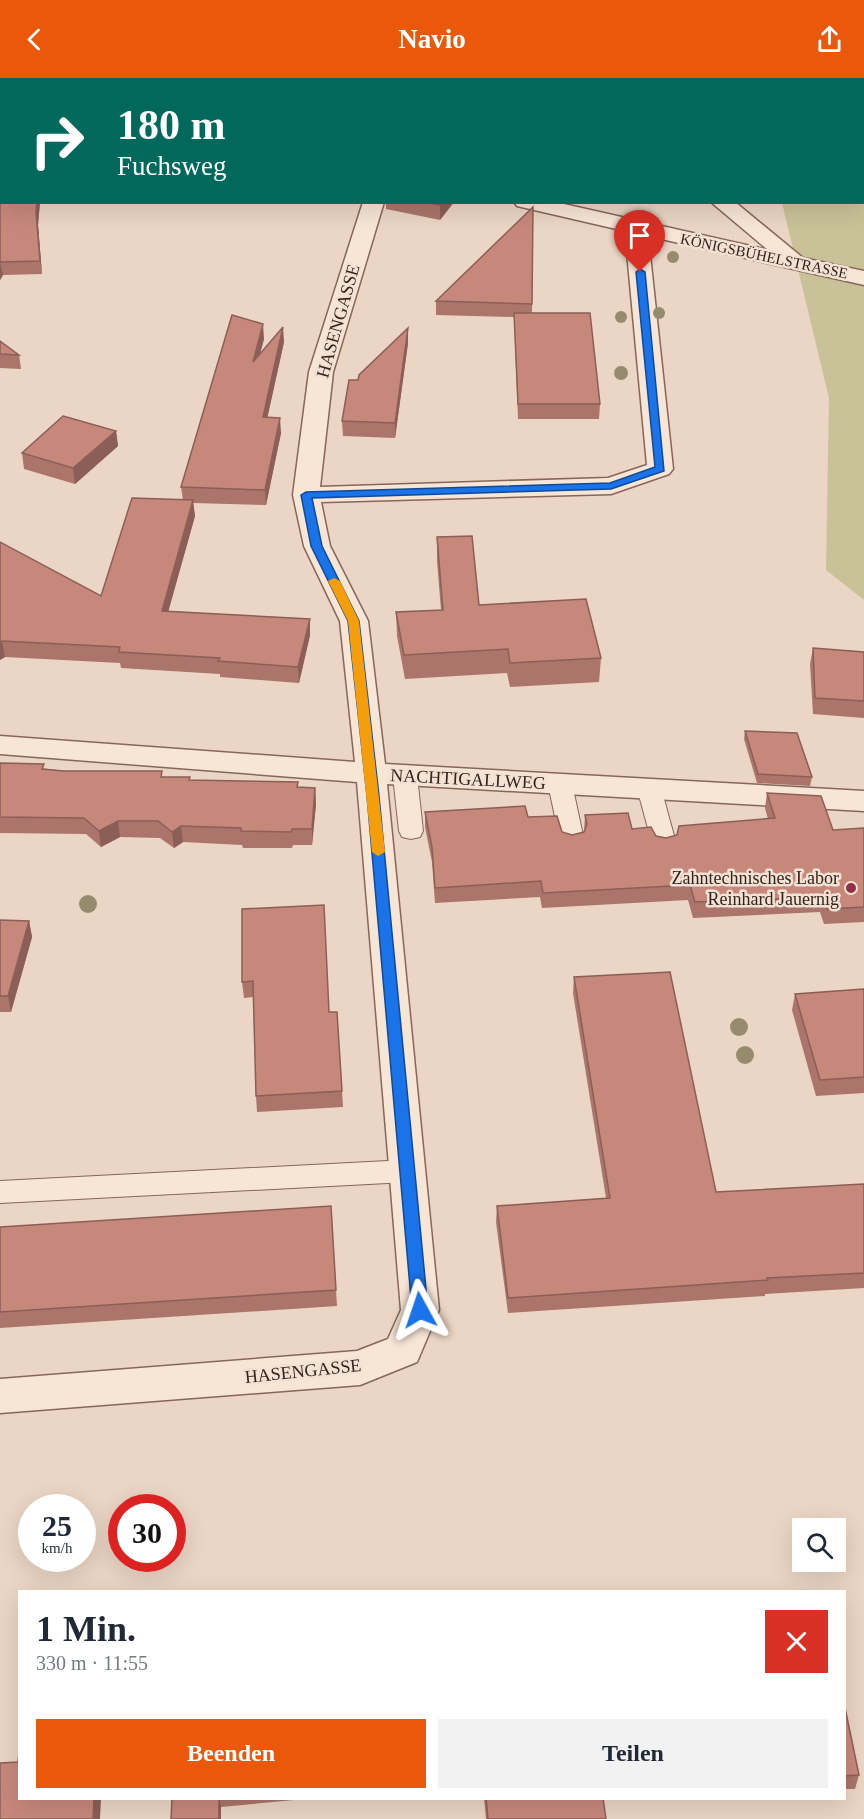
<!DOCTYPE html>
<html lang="de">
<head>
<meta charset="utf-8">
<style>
  :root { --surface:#fff; --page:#f2f2f3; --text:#1f2937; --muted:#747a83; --accent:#ea580c }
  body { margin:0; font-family:"Times New Roman",serif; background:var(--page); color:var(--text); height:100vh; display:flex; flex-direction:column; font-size:22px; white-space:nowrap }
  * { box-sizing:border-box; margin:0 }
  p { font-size:20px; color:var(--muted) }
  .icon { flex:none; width:33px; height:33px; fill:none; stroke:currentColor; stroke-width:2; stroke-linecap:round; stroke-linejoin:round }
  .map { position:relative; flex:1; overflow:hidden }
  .side { position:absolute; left:18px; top:1512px; width:828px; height:210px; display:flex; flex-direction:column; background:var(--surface); border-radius:0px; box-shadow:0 6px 24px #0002 }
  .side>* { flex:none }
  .hud { position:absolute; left:0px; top:0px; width:864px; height:126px; box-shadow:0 6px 24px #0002; background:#00695c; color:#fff; overflow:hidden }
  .tools { position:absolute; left:792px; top:1440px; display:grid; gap:12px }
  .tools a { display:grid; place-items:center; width:54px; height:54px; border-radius:0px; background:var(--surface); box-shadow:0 6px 24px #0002; font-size:30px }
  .speed { position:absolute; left:18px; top:1416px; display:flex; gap:12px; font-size:30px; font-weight:700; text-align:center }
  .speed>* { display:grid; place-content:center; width:78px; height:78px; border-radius:50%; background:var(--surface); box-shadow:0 6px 24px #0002; line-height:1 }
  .speed small { font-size:15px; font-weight:400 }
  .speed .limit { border:9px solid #d22; background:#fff; color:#111 }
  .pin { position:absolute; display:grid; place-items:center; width:51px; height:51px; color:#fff; margin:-62px -26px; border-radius:50% 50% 50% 0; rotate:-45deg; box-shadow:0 0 6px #0007 }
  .pin .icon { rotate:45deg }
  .me { position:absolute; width:66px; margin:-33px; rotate:355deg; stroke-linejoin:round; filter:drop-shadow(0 0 4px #0008) }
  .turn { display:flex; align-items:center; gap:21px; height:126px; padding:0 18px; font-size:27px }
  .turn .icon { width:78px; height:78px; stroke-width:2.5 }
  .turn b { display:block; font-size:42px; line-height:51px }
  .round { display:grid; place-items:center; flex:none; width:63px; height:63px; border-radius:0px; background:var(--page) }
  .overview { display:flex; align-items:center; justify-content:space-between; height:102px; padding:0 18px }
  h1 { font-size:36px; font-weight:700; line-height:45px }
  .button { display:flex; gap:12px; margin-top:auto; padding:12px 18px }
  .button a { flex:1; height:69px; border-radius:0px; background:var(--accent); color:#fff; font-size:24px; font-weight:700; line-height:69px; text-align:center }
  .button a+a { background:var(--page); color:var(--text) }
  header { display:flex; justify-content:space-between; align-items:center; height:78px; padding:0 18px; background:var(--accent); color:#fff; font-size:27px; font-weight:700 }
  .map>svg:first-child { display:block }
  .green { fill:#c9c298 }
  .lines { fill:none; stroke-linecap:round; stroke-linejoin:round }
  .service-casing { stroke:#85675b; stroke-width:2 }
  .minor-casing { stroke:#85675b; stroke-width:3 }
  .service { fill:#f7e5d6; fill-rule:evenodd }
  .minor { fill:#f7e5d6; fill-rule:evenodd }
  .tree { fill:#968c6d }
  .wall { fill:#ab756b }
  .shaded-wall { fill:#8b5f57 }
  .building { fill:#c7887c; stroke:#8b5f57; stroke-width:1.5 }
  .route { fill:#1a73e8; stroke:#114b97; stroke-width:1.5 }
  .slow { fill:#f59e0b }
  .poi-dot { fill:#902f48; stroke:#f3e2d3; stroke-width:2 }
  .labels { text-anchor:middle; stroke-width:5; stroke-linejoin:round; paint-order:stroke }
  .far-street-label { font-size:15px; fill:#35241e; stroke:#f3e2d3 }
  .street-label { font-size:18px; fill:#35241e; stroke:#f3e2d3 }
  .poi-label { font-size:18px; fill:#35241e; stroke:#f3e2d3; text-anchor:end }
</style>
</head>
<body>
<header><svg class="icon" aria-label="back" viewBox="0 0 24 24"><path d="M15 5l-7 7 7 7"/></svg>Navio<svg class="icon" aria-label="share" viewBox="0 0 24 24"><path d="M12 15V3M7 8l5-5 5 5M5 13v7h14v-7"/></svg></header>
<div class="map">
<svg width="864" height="1741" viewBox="0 0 864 1741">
  <rect width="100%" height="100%" fill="#ebd5c4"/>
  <polygon class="green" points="750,0 864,0 864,522 826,492 829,320 782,125 862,124 862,2"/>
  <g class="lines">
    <defs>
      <g id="service">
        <polygon points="405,690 413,693 417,698 423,753 420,759 411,761 402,759 399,753 393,698 397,693"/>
        <polygon points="560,698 568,701 572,706 584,762 581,768 572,770 563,768 560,762 548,706 552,701"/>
        <polygon points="649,702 657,705 661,710 676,765 673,771 664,773 655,771 652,765 637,710 641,705"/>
        <polygon points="407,1082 417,1085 421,1093 417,1101 407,1104 0,1125 0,1103"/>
      </g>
      <g id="minor">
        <polygon points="553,0 573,0 574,2 554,2"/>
        <polygon points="363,124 384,124 333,294 320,409 608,400 647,387 625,153 517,128 514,124 555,124 768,172 711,124 735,124 803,180 864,193 864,207 648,158 673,391 669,396 611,416 321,424 330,468 368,543 385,686 864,713 864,733 387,706 439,1232 417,1284 360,1307 0,1335 0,1301 357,1273 388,1261 401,1232 357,704 0,676 0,658 355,684 340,543 304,468 293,417 309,294"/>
      </g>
    </defs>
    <use href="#service" class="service-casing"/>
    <use href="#minor" class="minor-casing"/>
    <use href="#service" class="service"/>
    <use href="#minor" class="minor"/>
  </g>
  <g class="tree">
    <circle cx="655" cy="170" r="6"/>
    <circle cx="673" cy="179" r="6"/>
    <circle cx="659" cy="235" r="6"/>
    <circle cx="621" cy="239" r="6"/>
    <circle cx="621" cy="295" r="7"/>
    <circle cx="88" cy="826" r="9"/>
    <circle cx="739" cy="949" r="9"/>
    <circle cx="745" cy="977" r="9"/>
  </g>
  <g class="wall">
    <polygon points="0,0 358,0 357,2 2,2 2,124 40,124 38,147 42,196 3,197 0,202"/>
    <polygon points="386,124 454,124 440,142 386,131"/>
    <polygon points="533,129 532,235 600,326 599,341 518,341 514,239 436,237 436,223"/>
    <polygon points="264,261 260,275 284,264 267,340 281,355 266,427 193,425 195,438 168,533 310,541 310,557 299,605 220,599 220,596 121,590 120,585 5,579 0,582 0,464 101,518 183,422 181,409"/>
    <polygon points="0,263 19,277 21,291 0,290"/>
    <polygon points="408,265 395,360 343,358 342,343"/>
    <polygon points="116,353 118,368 75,406 24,391 22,375"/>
    <polygon points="437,459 479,527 601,580 599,604 510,609 507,595 405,601 397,558 396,534 441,532 437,483"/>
    <polygon points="813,570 864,574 864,640 813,636 810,586"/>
    <polygon points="745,653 812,699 810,708 757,705 744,661"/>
    <polygon points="0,685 64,693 163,699 190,702 298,704 298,709 315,710 316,726 312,767 293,767 292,770 243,770 242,767 183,764 174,770 160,760 120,759 101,769 86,756 0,755"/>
    <polygon points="767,715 833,752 864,750 864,844 824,846 820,834 693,840 688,822 542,830 540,819 435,825 432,784 425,749 425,734 528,739 562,754 572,757 584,754 585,737 656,758 666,760 768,741 765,730"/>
    <polygon points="242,831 329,934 337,934 343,1029 257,1034 256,1018 253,919 244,920 242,904"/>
    <polygon points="0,842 29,843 32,859 11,934 0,934"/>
    <polygon points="574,899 716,1114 864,1106 864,1210 765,1216 765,1218 508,1235 496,1144 497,1128 606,1120 573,915"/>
    <polygon points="864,911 864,1015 816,1018 792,932 795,916"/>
    <polygon points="331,1128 337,1228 0,1250 0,1149"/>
    <polygon points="844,1625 859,1697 855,1711 844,1711"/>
    <polygon points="172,1720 316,1720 221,1729"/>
    <polygon points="484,1720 603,1720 606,1741 486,1741"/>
  </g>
  <g class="shaded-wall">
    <polygon points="422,0 440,0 438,2 420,2"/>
    <polygon points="37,124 40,124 38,147 42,196 40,183 36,134"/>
    <polygon points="443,124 454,124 440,142 440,127"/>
    <polygon points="0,185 0,184 3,197 0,202"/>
    <polygon points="263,246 264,261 254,299 253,284"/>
    <polygon points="283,249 284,264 264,355 263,339"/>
    <polygon points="408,250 408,265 395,360 395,345"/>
    <polygon points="280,340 281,355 266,427 265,412"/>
    <polygon points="116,353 118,368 75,406 73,390"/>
    <polygon points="193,422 195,438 164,549 162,533"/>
    <polygon points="310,541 310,557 299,605 298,589"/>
    <polygon points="2,563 5,579 0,582 0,564"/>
    <polygon points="315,710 316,726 312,767 312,751"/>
    <polygon points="118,743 120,759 101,769 99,753"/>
    <polygon points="181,748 183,764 174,770 172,754"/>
    <polygon points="29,843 32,859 11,934 8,918"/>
    <polygon points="94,1720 101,1720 100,1741 93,1741"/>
    <polygon points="219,1720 221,1729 221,1741 219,1741"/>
  </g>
  <g class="building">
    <polygon points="0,0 265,0 264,2 2,2 2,124 37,124 36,134 40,183 0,184 0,185"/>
    <polygon points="270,0 353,0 353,2 276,2"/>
    <polygon points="397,0 422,0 420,2 396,2"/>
    <polygon points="687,0 694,0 696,2 680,2"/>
    <polygon points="425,124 443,124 440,127"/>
    <polygon points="533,129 532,226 436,223"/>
    <polygon points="514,235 590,235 600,326 518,326"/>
    <polygon points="232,237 263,246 253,284 283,249 263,339 280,340 265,412 181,409"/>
    <polygon points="408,250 395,345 342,343 349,302 358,302 359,297"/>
    <polygon points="0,263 19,277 0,276"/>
    <polygon points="63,338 116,353 73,390 22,375"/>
    <polygon points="132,420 193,422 162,533 310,541 298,589 218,583 220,580 119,574 120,569 2,563 0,564 0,464 101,518"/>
    <polygon points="472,458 479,527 586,521 601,580 510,585 508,571 404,577 396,534 443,532 437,459"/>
    <polygon points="813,570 864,574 864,623 815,620"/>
    <polygon points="745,653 797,655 812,699 758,696"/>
    <polygon points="0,685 44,686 42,691 64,693 162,693 161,699 190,699 189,702 298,704 297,709 315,710 312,751 292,751 291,754 241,753 241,750 181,748 172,754 158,743 118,743 99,753 84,740 0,739"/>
    <polygon points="767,715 821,718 833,752 864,750 864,829 827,831 823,819 695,824 690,807 543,815 541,803 435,810 432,769 425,734 525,728 528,739 557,738 562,754 572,757 584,754 587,746 585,737 628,735 632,751 651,749 656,758 666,760 677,757 679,748 775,740"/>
    <polygon points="324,827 329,934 337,934 342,1013 256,1018 253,903 242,904 242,831"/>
    <polygon points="0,842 29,843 8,918 0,918"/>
    <polygon points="670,894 716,1114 864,1106 864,1195 767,1200 768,1202 508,1220 497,1128 610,1120 574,899"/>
    <polygon points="864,911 864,999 820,1002 795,916"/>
    <polygon points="331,1128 336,1212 0,1234 0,1149"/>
    <polygon points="844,1625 859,1697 844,1698"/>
    <polygon points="20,1666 20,1720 94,1720 93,1741 0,1741 0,1685 18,1684"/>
    <polygon points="172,1720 219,1720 219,1741 171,1741"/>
    <polygon points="486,1720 603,1720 606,1741 488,1741"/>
  </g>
  <polygon class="route" points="640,191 645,194 664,393 611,411 312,420 322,468 359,543 379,718 428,1232 426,1237 420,1239 414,1237 412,1232 367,718 348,543 311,468 301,417 306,414 610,405 655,389 636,194"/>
  <polygon class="slow" points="334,500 340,503 359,543 385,774 378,778 372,774 348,543 328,503"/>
  <circle class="poi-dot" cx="851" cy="810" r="6"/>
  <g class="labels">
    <g class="far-street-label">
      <text transform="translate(764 178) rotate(12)" y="5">KÖNIGSBÜHELSTRASSE</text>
    </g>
    <g class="street-label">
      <text transform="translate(338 243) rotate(-74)" y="6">HASENGASSE</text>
      <text transform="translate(468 701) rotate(3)" y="6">NACHTIGALLWEG</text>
      <text transform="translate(303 1293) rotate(-6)" y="6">HASENGASSE</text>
    </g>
    <g class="poi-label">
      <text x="839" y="806">Zahntechnisches Labor<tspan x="839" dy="21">Reinhard Jauernig</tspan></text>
    </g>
  </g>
</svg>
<div class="tools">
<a><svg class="icon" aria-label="search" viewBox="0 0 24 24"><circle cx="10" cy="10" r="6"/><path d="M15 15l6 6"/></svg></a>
</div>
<div class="speed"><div>25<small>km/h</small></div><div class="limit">30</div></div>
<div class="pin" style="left:640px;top:194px;background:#d93025"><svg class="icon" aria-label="arrive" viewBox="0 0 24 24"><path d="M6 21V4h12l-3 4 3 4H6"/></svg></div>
<svg class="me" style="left:420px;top:1232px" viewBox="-20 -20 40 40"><path d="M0-17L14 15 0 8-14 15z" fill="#1a73e8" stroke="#fff" stroke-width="4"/></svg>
<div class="hud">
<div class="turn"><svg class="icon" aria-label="right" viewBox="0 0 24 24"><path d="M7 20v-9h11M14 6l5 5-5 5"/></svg><div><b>180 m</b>Fuchsweg</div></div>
</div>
<section class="side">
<div class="overview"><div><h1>1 Min.</h1><p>330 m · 11:55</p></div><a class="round" style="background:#d93025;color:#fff"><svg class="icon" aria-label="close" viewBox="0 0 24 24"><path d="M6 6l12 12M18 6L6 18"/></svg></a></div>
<div class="button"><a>Beenden</a><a>Teilen</a></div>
</section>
</div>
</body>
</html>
